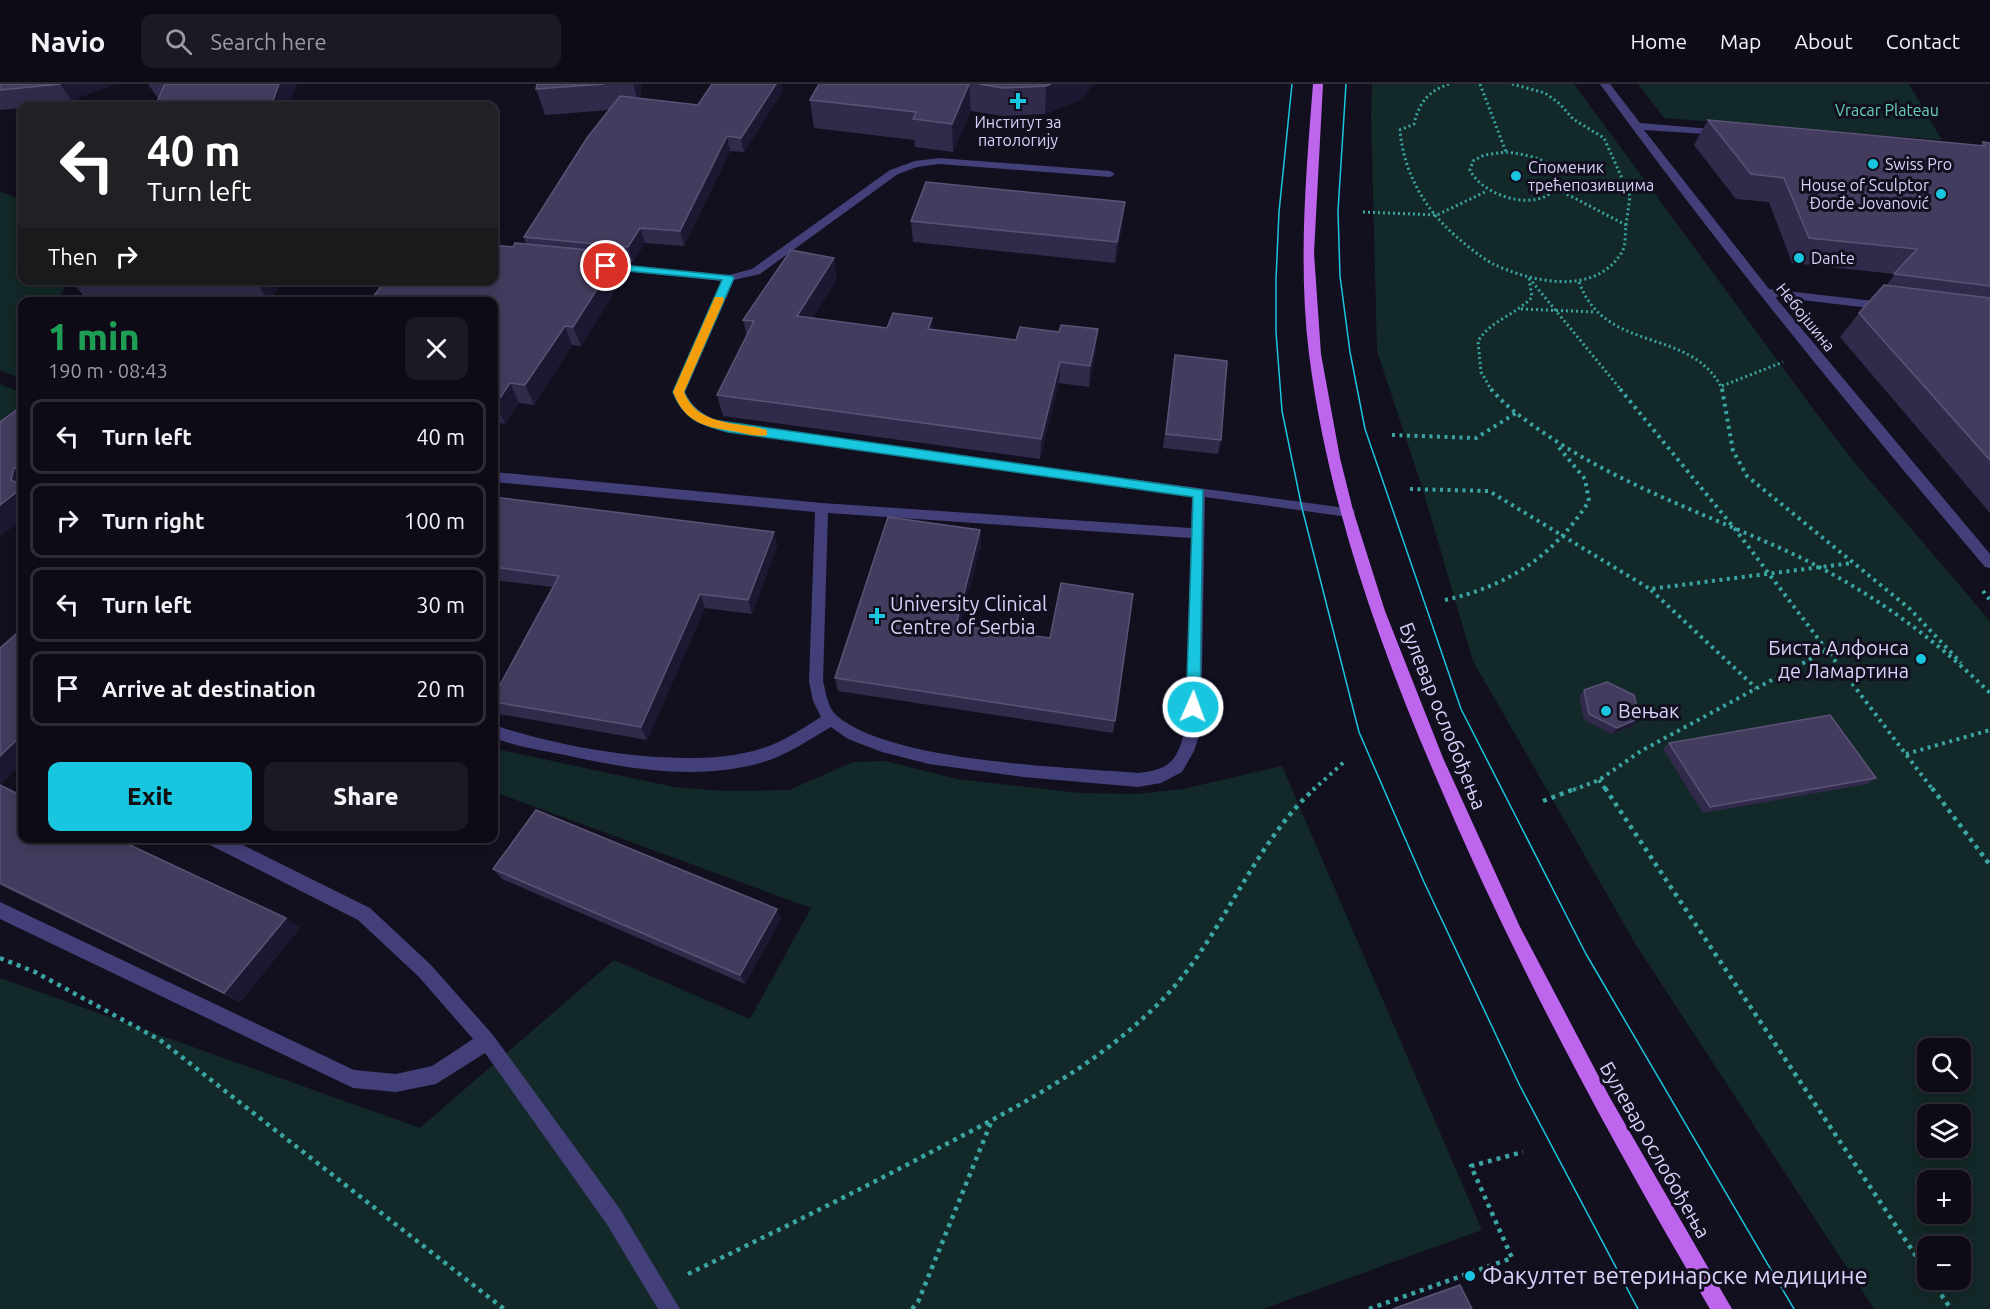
<!DOCTYPE html>
<html lang="en">
<head>
<meta charset="utf-8">
<style>
  :root { --surface:#0e0b17; --page:#1c1924; --text:#f1f3f6; --muted:#9b9ba1; --line:#2e2b36; --accent:#19c6df }
  body { margin:0; font-family:Ubuntu,sans-serif; background:var(--page); color:var(--text); height:100vh; display:flex; flex-direction:column; font-size:22px; white-space:nowrap }
  * { box-sizing:border-box; margin:0 }
  p { font-size:20px; color:var(--muted) }
  .icon { flex:none; width:33px; height:33px; fill:none; stroke:currentColor; stroke-width:2; stroke-linecap:round; stroke-linejoin:round }
  .map { position:relative; flex:1; overflow:hidden }
  .panel { position:absolute; left:18px; top:213px; width:480px; height:546px; display:flex; flex-direction:column; background:var(--surface); border-radius:12px; box-shadow:0 3px 15px #0003,0 0 0 2px var(--line) }
  .panel>* { flex:none }
  .banner { position:absolute; left:18px; top:18px; width:480px; height:183px; border-radius:12px; box-shadow:0 3px 15px #0003,0 0 0 2px var(--line); background:#202124; color:#fff; overflow:hidden }
  .tools { position:absolute; left:1917px; top:954px; display:grid; gap:12px }
  .tools a { display:grid; place-items:center; width:54px; height:54px; border-radius:12px; background:var(--surface); box-shadow:0 3px 15px #0003,0 0 0 2px var(--line); font-size:30px }
  .pin { position:absolute; display:grid; place-items:center; width:51px; height:51px; color:#fff; margin:-26px; border:3px solid #fff; border-radius:50%; box-shadow:0 2px 6px #0007 }
  .me { position:absolute; width:66px; margin:-33px; rotate:2deg; stroke-linejoin:round; filter:drop-shadow(0 0 4px #0008) }
  .turn { display:flex; align-items:center; gap:21px; height:126px; padding:0 30px; font-size:27px }
  .turn .icon { width:78px; height:78px; stroke-width:2.5 }
  .turn b { display:block; font-size:42px; line-height:51px }
  .then { display:flex; align-items:center; height:57px; padding:0 30px; background:#0003; gap:12px; font-size:22px }
  .round { display:grid; place-items:center; flex:none; width:63px; height:63px; border-radius:12px; background:var(--page) }
  .summary { display:flex; align-items:center; justify-content:space-between; height:102px; padding:0 30px }
  h1 { font-size:36px; font-weight:800; line-height:45px; color:#1e9e55 }
  .button { display:flex; gap:12px; margin-top:auto; padding:12px 30px }
  .button a { flex:1; height:69px; border-radius:12px; background:var(--accent); color:#111; font-size:24px; font-weight:800; line-height:69px; text-align:center }
  .button a+a { background:var(--page); color:var(--text) }
  ul { padding:0; list-style:none }
  li { display:flex; align-items:center; gap:18px; height:75px; margin:0 12px 9px; padding:0 18px; border:3px solid var(--line); border-radius:12px }
  li div { flex:1 }
  li b { display:block; font-size:22px }
  li em { font-style:normal }
  header { display:flex; align-items:center; gap:36px; box-sizing:border-box; height:84px; padding:0 30px; background:var(--surface); border-bottom:2px solid var(--line) }
  header strong { font-size:28px }
  nav { display:flex; gap:33px; margin-inline-start:auto; font-size:21px }
  .search { width:420px; height:54px; background:var(--page); display:flex; align-items:center; gap:15px; box-sizing:border-box; padding:0 21px; border-radius:12px; color:var(--muted); font-size:22px }
  .map>svg:first-child { display:block }
  .green { fill:#132828; fill-rule:evenodd }
  .lines { fill:none; stroke-linecap:round; stroke-linejoin:round }
  .path-far2 { stroke:#3ba5a2; stroke-width:3; stroke-dasharray:2 3; stroke-linecap:butt }
  .path-far1 { stroke:#3ba5a2; stroke-width:4; stroke-dasharray:3 4.5; stroke-linecap:butt }
  .path { stroke:#3ba5a2; stroke-width:4.5; stroke-dasharray:4 5; stroke-linecap:butt }
  .minor { fill:#433f79; fill-rule:evenodd }
  .major { fill:#be65ee; fill-rule:evenodd }
  .tram { stroke:#19c6df; stroke-width:1.5 }
  .wall { fill:#322a4b }
  .shaded-wall { fill:#1d1732 }
  .building { fill:#433c5e; stroke:#5b5376; stroke-width:1.5 }
  .route { fill:#19c6df; stroke:#108191; stroke-width:1.5 }
  .slow { fill:#f59e0b }
  .poi-dot { fill:#19c6df; stroke:#120f1f; stroke-width:2 }
  .labels { text-anchor:middle; stroke-width:6; stroke-linejoin:round; paint-order:stroke }
  .far-park-label { font-size:16px; fill:#67d2ba; stroke:#120f1f }
  .far-poi-label { font-size:16px; fill:#d8d2fa; stroke:#120f1f; text-anchor:start }
  .far-street-label { font-size:16px; fill:#d8d2fa; stroke:#120f1f }
  .poi-label { font-size:20px; fill:#d8d2fa; stroke:#120f1f; text-anchor:start }
  .street-label { font-size:20px; fill:#d8d2fa; stroke:#120f1f }
  .near-poi-label { font-size:24px; fill:#d8d2fa; stroke:#120f1f; text-anchor:start }
</style>
</head>
<body>
<header>
<strong>Navio</strong>
<div class="search"><svg class="icon" aria-label="search" viewBox="0 0 24 24"><circle cx="10" cy="10" r="6"/><path d="M15 15l6 6"/></svg>Search here</div>
<nav><a>Home</a><a>Map</a><a>About</a><a>Contact</a></nav>
</header>
<div class="map">
<svg width="1990" height="1225" viewBox="0 0 1990 1225">
  <rect width="100%" height="100%" fill="#120f1f"/>
  <g class="green">
    <path d="M1372,0H1574L1814,326L1855,379L1990,537V1225H1874L1636,861L1473,577L1422,403L1377,267L1371,31ZM1928,964H1960V998H1928ZM1928,1030H1960V1064H1928ZM1928,1096H1960V1130H1928ZM1928,1162H1960V1196H1928Z"/>
    <polygon points="1638,0 1909,0 1942,56 1664,34"/>
    <polygon points="0,107 22,117 22,196 67,197 59,217 22,218 22,295 0,286"/>
    <polygon points="0,300 22,309 22,330 0,346"/>
    <polygon points="496,665 674,703 724,707 789,706 853,678 885,677 957,695 1081,709 1137,710 1183,705 1282,682 1482,1146 1263,1225 0,1225 0,894 420,1044 614,876 750,935 811,824 494,708 494,669"/>
  </g>
  <g class="lines">
    <g class="path-far2">
      <path d="M1449,0C1428,7 1419,19 1414,40L1400,46C1403,83 1420,117 1446,143C1457,154 1480,173 1493,180C1532,198 1595,213 1622,168C1626,162 1625,149 1626,141L1557,105"/>
      <polyline points="1480,0 1506,68"/>
      <polyline points="1512,0 1545,9 1560,20 1573,35 1604,54 1630,112 1626,141"/>
      <path d="M1506,68C1522,70 1555,74 1557,95C1558,102 1554,108 1548,111C1524,125 1481,109 1470,86L1473,77L1484,71Z"/>
      <polyline points="1363,128 1437,131 1487,107"/>
      <polyline points="1529,194 1622,307"/>
      <path d="M1579,198C1606,272 1693,241 1723,307"/>
      <polyline points="1521,225 1595,228"/>
      <polyline points="1722,302 1783,278"/>
      <path d="M1492,307L1481,288L1478,257C1491,236 1516,231 1532,213L1529,195"/>
    </g>
    <g class="path-far1">
      <path d="M1491,305C1506,323 1525,336 1544,349C1621,402 1709,431 1793,470C1867,505 1932,552 1990,609"/>
      <polyline points="1620,305 1735,445 1933,706"/>
      <polyline points="1722,305 1733,367 1747,392 1910,525 1961,579"/>
      <polyline points="1392,351 1476,354 1516,329"/>
      <polyline points="1410,405 1489,407 1650,505 1852,479"/>
      <polyline points="1651,506 1756,604"/>
      <polyline points="1983,507 1990,516"/>
      <path d="M1445,516C1508,502 1554,472 1589,417L1585,395L1556,360"/>
      <polyline points="1906,670 1990,646"/>
      <polyline points="1599,696 1606,706"/>
      <polyline points="1313,706 1344,678"/>
      <polyline points="1573,706 1599,696 1641,667 1827,566"/>
    </g>
    <g class="path">
      <polyline points="1605,704 1928,1190"/>
      <polyline points="1932,704 1990,781"/>
      <polyline points="1543,717 1577,704"/>
      <polyline points="0,874 35,888 160,956 504,1225"/>
      <path d="M688,1190C771,1150 854,1109 935,1066C1014,1025 1095,983 1158,920C1222,857 1249,765 1315,704"/>
      <polyline points="1931,1196 1951,1225"/>
      <polyline points="912,1225 918,1218 992,1036"/>
      <polyline points="1369,1225 1512,1174 1471,1082 1523,1068"/>
    </g>
    <g class="minor">
      <path d="M1600,0H1610L1640,39L1724,46V50L1721,51L1644,46L1769,205L1891,219L1893,222L1887,226L1775,213L1990,470V484L1985,483C1852,326 1720,166 1600,0Z"/>
      <path d="M939,74L1110,87L1115,90L1110,93L939,80L917,83L898,90L760,190L734,196L685,308C694,327 709,334 728,340L1353,425L1355,428L1353,431L1348,433L1205,413L1201,645L1194,667L1182,688L1161,699L1138,703L1023,693L929,680L882,668L848,655L831,643C807,657 784,673 757,680C693,696 628,685 565,671C541,666 517,663 494,654V641C563,665 690,687 760,665C782,659 801,645 821,633L813,617L809,597L815,428L494,398V388L822,419L1191,444L1192,412L728,348C702,341 684,333 673,308L722,197L606,185L600,182L606,179L729,191L752,185L890,86L915,77ZM828,429L1191,454L1185,645C1178,676 1170,686 1138,689C1065,683 889,678 836,631C827,622 826,608 823,597Z"/>
      <polygon points="204,754 229,754 370,824 431,881 493,951 620,1125 680,1225 658,1225 606,1139 485,969 436,1000 396,1008 353,1004 0,835 0,818 354,986 396,990 432,982 473,955 419,893 358,836 206,759"/>
    </g>
    <path class="major" d="M1313,0H1323L1314,169L1321,270L1340,374L1353,426L1385,527L1443,674L1520,843L1609,1012L1732,1225H1710C1609,1053 1516,882 1438,698C1379,561 1328,419 1309,270C1298,180 1306,90 1313,0Z"/>
    <g class="tram">
      <polyline points="1292,0 1279,128 1276,195 1276,248 1282,327 1302,424 1359,648 1424,798 1520,1002 1638,1225"/>
      <polyline points="1346,0 1338,127 1340,192 1350,268 1365,345 1461,625 1586,870 1794,1225"/>
    </g>
  </g>
  <g class="wall">
    <polygon points="0,0 115,0 78,14 74,20 45,22 22,22 22,24 0,26"/>
    <polygon points="148,0 297,0 157,13"/>
    <polygon points="537,0 641,0 640,14 698,21 783,7 744,68 730,67 684,162 645,159 633,178 623,177 626,189 581,262 572,261 534,321 519,319 505,340 494,338 494,218 513,163 526,160 524,153 609,26 545,31 536,5"/>
    <polygon points="819,0 1093,0 1085,11 1078,17 1045,30 1003,32 971,27 953,68 915,63 914,56 814,44 810,16"/>
    <polygon points="1708,36 1980,62 1983,58 1990,59 1990,429 1840,253 1859,229 1886,202 1895,190 1792,179 1769,118 1736,115 1694,61"/>
    <polygon points="911,137 1123,139 1115,179 913,158"/>
    <polygon points="837,195 812,234 887,244 933,245 1096,266 1089,303 1059,299 1040,375 723,332 717,311 747,252 743,236"/>
    <polygon points="281,196 270,218 88,218 76,202"/>
    <polygon points="1175,271 1221,356 1218,370 1163,364"/>
    <polygon points="22,322 22,435 0,452"/>
    <polygon points="494,413 774,448 777,462 752,530 705,524 647,656 499,630 494,622 494,612 553,503 494,496"/>
    <polygon points="980,446 981,460 960,541 1115,637 1113,649 838,607 835,594"/>
    <polygon points="1584,606 1640,634 1634,641 1612,650 1584,636 1579,613"/>
    <polygon points="1669,659 1876,694 1868,700 1703,729 1663,665"/>
    <polygon points="0,701 286,834 300,844 240,918 0,801"/>
    <polygon points="382,754 399,754 395,760"/>
    <polygon points="493,785 777,825 781,835 745,900 502,795"/>
    <polygon points="1460,1201 1472,1225 1390,1225 1435,1209"/>
  </g>
  <g class="shaded-wall">
    <polygon points="61,0 115,0 78,14 74,20 61,1"/>
    <polygon points="279,0 297,0 289,22 271,22"/>
    <polygon points="633,0 641,0 640,24"/>
    <polygon points="776,0 782,0 783,7 744,68 741,54"/>
    <polygon points="969,0 971,27 953,68 952,40"/>
    <polygon points="1051,0 1093,0 1085,11 1078,17 1045,30 1046,2"/>
    <polygon points="727,52 730,67 684,162 680,147"/>
    <polygon points="1125,118 1123,139 1115,179 1117,158"/>
    <polygon points="640,144 645,159 633,178 628,163"/>
    <polygon points="620,169 626,189 581,262 573,243"/>
    <polygon points="834,174 837,195 801,253 797,232"/>
    <polygon points="258,196 281,196 270,218 269,218 257,199"/>
    <polygon points="932,234 933,255 928,245"/>
    <polygon points="565,242 572,261 534,321 525,301"/>
    <polygon points="1098,245 1096,266 1089,303 1090,282"/>
    <polygon points="1060,278 1059,299 1040,375 1041,355"/>
    <polygon points="510,299 519,319 505,340 496,320"/>
    <polygon points="14,384 22,393 22,435 0,452 0,421"/>
    <polygon points="980,446 981,460 957,554 956,541"/>
    <polygon points="774,448 777,462 752,530 748,516"/>
    <polygon points="700,510 705,524 647,656 641,643"/>
    <polygon points="1640,634 1634,641 1612,650 1617,644"/>
    <polygon points="22,651 22,680 0,701 0,672"/>
    <polygon points="389,754 399,754 395,760"/>
    <polygon points="777,825 781,835 745,900 740,891"/>
    <polygon points="286,834 300,844 240,918 224,909"/>
  </g>
  <g class="building">
    <polygon points="0,0 61,0 0,6"/>
    <polygon points="165,0 279,0 271,22 155,22"/>
    <polygon points="537,0 604,0 536,5"/>
    <polygon points="712,0 776,0 741,54 727,52 680,147 640,144 628,163 524,153 587,54 620,12 698,21"/>
    <polygon points="819,0 969,0 952,40 913,35 916,28 810,16"/>
    <polygon points="979,0 1051,0 1046,2 1003,4"/>
    <polygon points="1708,36 1985,62 1983,58 1990,59 1990,202 1894,190 1917,165 1809,154 1784,94 1751,90"/>
    <polygon points="926,98 1125,118 1117,158 911,137"/>
    <polygon points="515,159 620,169 573,243 565,242 525,301 510,299 496,320 494,320 494,218 369,218 386,196 494,196 494,161 513,163"/>
    <polygon points="791,166 834,174 797,232 887,244 893,229 932,234 928,245 1016,256 1020,243 1059,248 1061,241 1098,245 1090,282 1060,278 1041,355 717,311 754,237 743,236"/>
    <polygon points="81,196 258,196 257,199 76,202"/>
    <polygon points="1884,201 1990,214 1990,376 1859,229"/>
    <polygon points="235,214 261,218 230,218"/>
    <polygon points="1175,271 1227,277 1221,356 1166,350"/>
    <polygon points="22,322 22,385 14,384 11,396 22,401 22,404 0,421 0,338"/>
    <polygon points="494,413 774,448 748,516 700,510 641,643 494,618 494,612 559,492 494,483"/>
    <polygon points="888,433 980,446 956,541 1050,554 1061,499 1133,510 1115,637 835,594"/>
    <polygon points="22,545 22,651 0,672 0,564"/>
    <polygon points="1607,598 1634,611 1640,634 1617,644 1589,630 1584,606"/>
    <polygon points="1830,631 1876,694 1710,723 1669,659"/>
    <polygon points="0,701 22,712 22,754 115,754 286,834 224,909 0,799"/>
    <polygon points="536,726 777,825 740,891 493,785"/>
    <polygon points="1460,1201 1472,1225 1393,1225"/>
  </g>
  <path class="route" d="M603,179L732,192L734,194L684,308C690,323 699,329 713,336L1203,406L1200,623L1198,627H1188L1186,623L1193,413L728,348C701,341 684,336 673,308L722,196L606,185L603,184Z"/>
  <path class="slow" d="M715,213H723L724,216L684,308C698,343 736,337 767,346V351C758,353 747,350 738,348C707,343 686,341 673,308Z"/>
  <g class="poi-dot">
    <path d="M1015 8h6v6h6v6h-6v6h-6v-6h-6v-6h6z"/>
    <circle cx="1873" cy="80" r="6"/>
    <circle cx="1516" cy="92" r="6"/>
    <circle cx="1941" cy="110" r="6"/>
    <circle cx="1799" cy="174" r="6"/>
    <path d="M874 523h6v6h6v6h-6v6h-6v-6h-6v-6h6z"/>
    <circle cx="1921" cy="575" r="6"/>
    <circle cx="1606" cy="627" r="6"/>
    <circle cx="1470" cy="1192" r="6"/>
  </g>
  <g class="labels">
    <g class="far-park-label">
      <text x="1887" y="32">Vracar Plateau</text>
    </g>
    <g class="far-poi-label">
      <text x="1018" y="44" text-anchor="middle">Институт за<tspan x="1018" dy="18">патологију</tspan></text>
      <text x="1885" y="86">Swiss Pro</text>
      <text x="1528" y="89">Споменик<tspan x="1528" dy="18">трећепозивцима</tspan></text>
      <text x="1929" y="107" text-anchor="end">House of Sculptor<tspan x="1929" dy="18">Đorđe Jovanović</tspan></text>
      <text x="1811" y="180">Dante</text>
    </g>
    <g class="far-street-label">
      <text transform="translate(1806 233) rotate(51)" y="6">Небојшина</text>
    </g>
    <g class="poi-label">
      <text x="890" y="527">University Clinical<tspan x="890" dy="23">Centre of Serbia</tspan></text>
      <text x="1909" y="571" text-anchor="end">Биста Алфонса<tspan x="1909" dy="23">де Ламартина</tspan></text>
      <text x="1618" y="634">Вењак</text>
    </g>
    <g class="street-label">
      <text transform="translate(1443 632) rotate(68)" y="7">Булевар ослобођења</text>
      <text transform="translate(1655 1066) rotate(60)" y="7">Булевар ослобођења</text>
    </g>
    <g class="near-poi-label">
      <text x="1482" y="1200">Факултет ветеринарске медицине</text>
    </g>
  </g>
</svg>
<div class="tools">
<a><svg class="icon" aria-label="search" viewBox="0 0 24 24"><circle cx="10" cy="10" r="6"/><path d="M15 15l6 6"/></svg></a>
<a><svg class="icon" aria-label="layers" viewBox="0 0 24 24"><path d="M12 4l9 5-9 5-9-5zM3 14l9 5 9-5"/></svg></a>
<a>+</a>
<a>−</a>
</div>
<div class="pin" style="left:606px;top:182px;background:#d93025"><svg class="icon" aria-label="arrive" viewBox="0 0 24 24"><path d="M6 21V4h12l-3 4 3 4H6"/></svg></div>
<svg class="me" style="left:1193px;top:623px" viewBox="-20 -20 40 40"><circle r="17" fill="#19c6df" stroke="#fff" stroke-width="3"/><path d="M0-11L8 9 0 5-8 9z" fill="#fff"/></svg>
<div class="banner">
<div class="turn"><svg class="icon" aria-label="left" viewBox="0 0 24 24"><path d="M17 20v-9H6M10 6l-5 5 5 5"/></svg><div><b>40 m</b>Turn left</div></div>
<div class="then">Then<svg class="icon" aria-label="right" viewBox="0 0 24 24"><path d="M7 20v-9h11M14 6l5 5-5 5"/></svg></div>
</div>
<section class="panel">
<div class="summary"><div><h1>1 min</h1><p>190 m · 08:43</p></div><a class="round"><svg class="icon" aria-label="close" viewBox="0 0 24 24"><path d="M6 6l12 12M18 6L6 18"/></svg></a></div>
<ul>
<li><svg class="icon" aria-label="left" viewBox="0 0 24 24"><path d="M17 20v-9H6M10 6l-5 5 5 5"/></svg><div><b>Turn left</b></div><em>40 m</em></li>
<li><svg class="icon" aria-label="right" viewBox="0 0 24 24"><path d="M7 20v-9h11M14 6l5 5-5 5"/></svg><div><b>Turn right</b></div><em>100 m</em></li>
<li><svg class="icon" aria-label="left" viewBox="0 0 24 24"><path d="M17 20v-9H6M10 6l-5 5 5 5"/></svg><div><b>Turn left</b></div><em>30 m</em></li>
<li><svg class="icon" aria-label="arrive" viewBox="0 0 24 24"><path d="M6 21V4h12l-3 4 3 4H6"/></svg><div><b>Arrive at destination</b></div><em>20 m</em></li>
</ul>
<div class="button"><a>Exit</a><a>Share</a></div>
</section>
</div>
</body>
</html>
